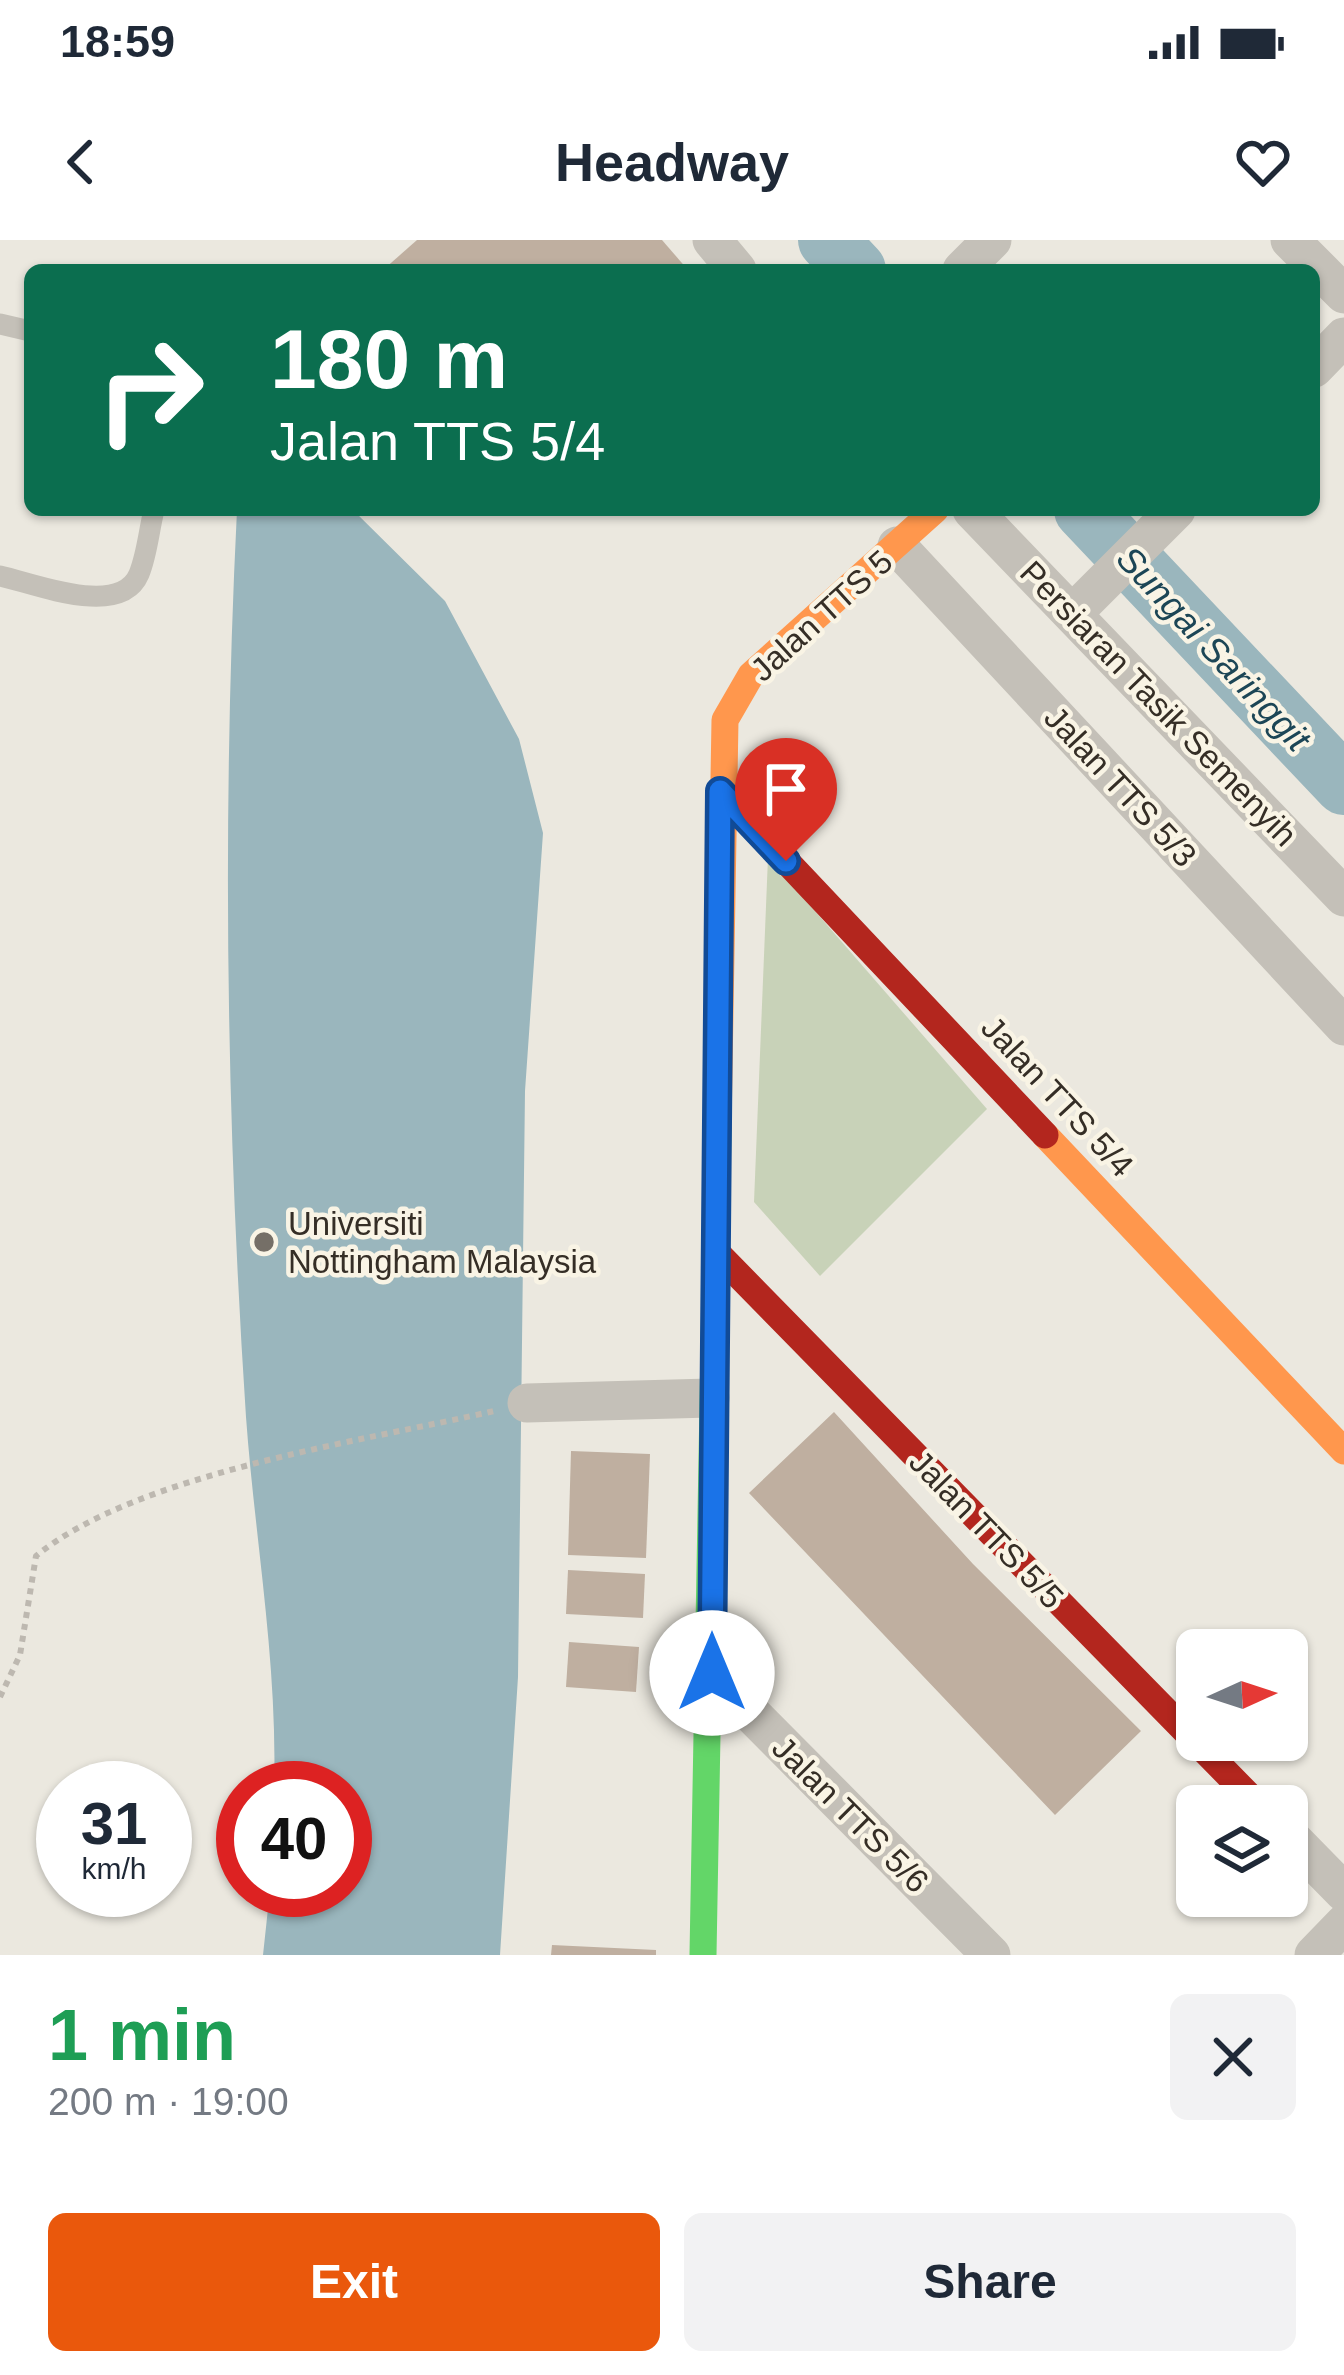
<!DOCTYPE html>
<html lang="en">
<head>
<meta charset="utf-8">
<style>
  :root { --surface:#fff; --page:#f2f2f3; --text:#1f2937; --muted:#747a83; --accent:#ea580c }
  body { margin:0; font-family:Helvetica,sans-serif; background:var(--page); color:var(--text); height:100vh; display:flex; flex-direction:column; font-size:45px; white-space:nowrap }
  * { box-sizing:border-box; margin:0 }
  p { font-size:39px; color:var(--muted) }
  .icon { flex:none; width:66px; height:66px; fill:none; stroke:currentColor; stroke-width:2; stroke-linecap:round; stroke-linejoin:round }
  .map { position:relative; height:1715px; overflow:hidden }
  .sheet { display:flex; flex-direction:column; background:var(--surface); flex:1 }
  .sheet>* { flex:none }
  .hud { position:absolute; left:24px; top:24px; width:1296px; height:252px; border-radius:18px; box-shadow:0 3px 9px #0004; background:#0b6e4f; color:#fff; overflow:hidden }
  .needle { width:78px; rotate:87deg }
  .fabs { position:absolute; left:1176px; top:1389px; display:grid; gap:24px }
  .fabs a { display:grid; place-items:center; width:132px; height:132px; border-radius:18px; background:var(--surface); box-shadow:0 3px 9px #0004; font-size:60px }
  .speed { position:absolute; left:36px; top:1521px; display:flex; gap:24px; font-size:60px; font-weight:700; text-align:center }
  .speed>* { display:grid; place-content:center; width:156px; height:156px; border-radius:50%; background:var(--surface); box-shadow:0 3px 9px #0004; line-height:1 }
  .speed small { font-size:30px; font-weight:400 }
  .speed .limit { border:18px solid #d22; background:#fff; color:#111 }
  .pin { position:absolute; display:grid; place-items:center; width:102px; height:102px; color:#fff; margin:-123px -51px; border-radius:50% 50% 50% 0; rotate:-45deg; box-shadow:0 0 12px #0007 }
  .pin .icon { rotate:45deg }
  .me { position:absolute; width:132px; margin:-66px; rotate:0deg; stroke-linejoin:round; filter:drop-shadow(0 0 9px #0008) }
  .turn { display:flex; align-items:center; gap:42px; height:252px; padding:0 48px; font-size:54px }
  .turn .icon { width:156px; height:156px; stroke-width:2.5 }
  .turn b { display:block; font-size:84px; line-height:102px }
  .round { display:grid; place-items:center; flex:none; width:126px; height:126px; border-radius:18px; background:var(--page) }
  .head { display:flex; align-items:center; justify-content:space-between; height:204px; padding:0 48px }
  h1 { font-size:72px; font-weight:700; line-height:90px; color:#1e9e55 }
  .action { display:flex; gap:24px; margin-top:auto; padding:24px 48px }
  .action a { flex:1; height:138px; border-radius:18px; background:var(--accent); color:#fff; font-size:48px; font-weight:700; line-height:138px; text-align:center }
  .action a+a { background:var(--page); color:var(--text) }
  .status { display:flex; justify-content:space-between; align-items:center; height:84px; padding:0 60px; background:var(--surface); direction:ltr }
  .status svg { height:33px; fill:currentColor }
  header { display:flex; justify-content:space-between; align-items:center; height:156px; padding:0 48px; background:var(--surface); font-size:54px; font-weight:700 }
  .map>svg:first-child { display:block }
  .green { fill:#c8d2b8 }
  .water { fill:#9ab6bd }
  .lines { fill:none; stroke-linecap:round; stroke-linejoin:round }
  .river { stroke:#9ab6bd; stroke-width:60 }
  .building { fill:#bfafa0 }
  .path { stroke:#bdb8b0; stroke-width:6; stroke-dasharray:6 6; stroke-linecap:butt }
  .lane { stroke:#c4c0b8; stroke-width:21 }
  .street { stroke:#c4c0b8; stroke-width:39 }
  .fast { stroke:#63d668; stroke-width:27 }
  .slow { stroke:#ff974d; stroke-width:27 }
  .jam { stroke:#b3261e; stroke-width:27 }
  .route-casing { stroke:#114b97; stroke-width:30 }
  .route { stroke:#1a73e8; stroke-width:21 }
  .poi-dot { fill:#756f67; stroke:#f9f4e5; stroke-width:4.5 }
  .labels { text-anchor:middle; stroke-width:9; stroke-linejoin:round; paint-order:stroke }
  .street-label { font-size:33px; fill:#352e26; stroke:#f9f4e5 }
  .poi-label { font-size:33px; fill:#352e26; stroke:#f9f4e5; text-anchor:start }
  .water-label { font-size:36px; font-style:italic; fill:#1c4656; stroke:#f9f4e5 }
</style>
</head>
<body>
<div class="status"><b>18:59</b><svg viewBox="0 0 49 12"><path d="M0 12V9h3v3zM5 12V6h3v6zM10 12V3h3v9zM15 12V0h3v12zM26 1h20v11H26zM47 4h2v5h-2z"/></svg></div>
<header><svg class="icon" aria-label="back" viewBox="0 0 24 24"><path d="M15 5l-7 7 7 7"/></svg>Headway<svg class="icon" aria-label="heart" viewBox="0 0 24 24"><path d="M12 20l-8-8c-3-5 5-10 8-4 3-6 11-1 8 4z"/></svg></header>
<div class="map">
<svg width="1344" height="1715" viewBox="0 0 1344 1715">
  <rect width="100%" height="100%" fill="#ebe8df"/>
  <polygon class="green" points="768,617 987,869 820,1036 754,962"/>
  <path class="water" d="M237,270H353L445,361L519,499L543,593L525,851L518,1437L500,1715H263L270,1650H345V1548H274C278,1425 255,1300 246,1177C226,876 222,571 237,270Z"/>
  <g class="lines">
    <g class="river">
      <polyline points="828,0 856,30"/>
      <polyline points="1084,270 1344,545"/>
    </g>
  </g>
  <g class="building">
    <polygon points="417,0 662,0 688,30 383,30"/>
    <polygon points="834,1172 973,1324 1141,1491 1055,1575 749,1253"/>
    <polygon points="571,1211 650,1214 646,1318 568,1315"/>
    <polygon points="568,1330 645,1334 643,1378 566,1374"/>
    <polygon points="569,1402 639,1407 636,1452 566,1447"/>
    <polygon points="552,1705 656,1710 656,1715 551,1715"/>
  </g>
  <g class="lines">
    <path class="path" d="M0,1457L20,1415L36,1316C137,1233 364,1201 494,1171"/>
    <g class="lane">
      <polyline points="0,84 30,91"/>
      <path d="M0,336C34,343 120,379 139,334C147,315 149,290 154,270"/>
    </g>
    <g class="street">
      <polyline points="712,0 737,30"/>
      <polyline points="1290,0 1344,54"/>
      <polyline points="962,30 992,0"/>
      <polyline points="1314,128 1344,97"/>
      <polyline points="972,270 1344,657"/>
      <polyline points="897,306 1344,786"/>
      <polyline points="1074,372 1176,270"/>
      <polyline points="527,1163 710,1158"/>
      <polyline points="712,1434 991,1715"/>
      <polyline points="1287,1594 1344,1652"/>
      <polyline points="1314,1715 1344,1684"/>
    </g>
    <polyline class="fast" points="703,1715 718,888"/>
    <g class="slow">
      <polyline points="718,888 725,480 751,435 935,270"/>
      <polyline points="1045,895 1344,1211"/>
    </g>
    <g class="jam">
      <polyline points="720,551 1045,895"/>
      <polyline points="715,1011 1259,1566"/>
    </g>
  </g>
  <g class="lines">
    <defs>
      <polyline id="route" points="712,1433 720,551 786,621"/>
    </defs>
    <use href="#route" class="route-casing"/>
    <use href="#route" class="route"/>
  </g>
  <circle class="poi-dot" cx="264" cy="1002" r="12"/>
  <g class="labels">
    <g class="street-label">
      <text transform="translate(821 375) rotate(-42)" y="12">Jalan TTS 5</text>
      <text transform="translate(1159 463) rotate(46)" y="12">Persiaran Tasik Semenyih</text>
      <text transform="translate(1121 546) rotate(47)" y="12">Jalan TTS 5/3</text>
      <text transform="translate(1058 856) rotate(47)" y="12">Jalan TTS 5/4</text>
      <text transform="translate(987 1289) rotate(46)" y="12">Jalan TTS 5/5</text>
      <text transform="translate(851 1574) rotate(45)" y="12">Jalan TTS 5/6</text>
    </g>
    <g class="poi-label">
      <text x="288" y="995">Universiti<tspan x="288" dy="38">Nottingham Malaysia</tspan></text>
    </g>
    <g class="water-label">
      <text transform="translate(1214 408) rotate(47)" y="13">Sungai Saringgit</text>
    </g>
  </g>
</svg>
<div class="fabs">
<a><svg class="needle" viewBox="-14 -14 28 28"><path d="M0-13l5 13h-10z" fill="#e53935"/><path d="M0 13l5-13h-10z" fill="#747a83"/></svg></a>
<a><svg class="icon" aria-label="layers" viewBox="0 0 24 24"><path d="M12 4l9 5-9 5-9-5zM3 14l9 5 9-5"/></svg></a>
</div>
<div class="speed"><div>31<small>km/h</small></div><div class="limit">40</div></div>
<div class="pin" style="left:786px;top:621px;background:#d93025"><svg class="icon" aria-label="arrive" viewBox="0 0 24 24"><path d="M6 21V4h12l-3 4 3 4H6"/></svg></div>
<svg class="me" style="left:712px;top:1433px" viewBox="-20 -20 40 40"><circle r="19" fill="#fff"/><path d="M0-13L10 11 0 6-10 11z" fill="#1a73e8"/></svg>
<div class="hud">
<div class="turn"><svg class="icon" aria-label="right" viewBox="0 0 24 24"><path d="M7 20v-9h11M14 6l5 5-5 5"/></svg><div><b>180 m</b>Jalan TTS 5/4</div></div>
</div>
</div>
<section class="sheet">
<div class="head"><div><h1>1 min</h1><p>200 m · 19:00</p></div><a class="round"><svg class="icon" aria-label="close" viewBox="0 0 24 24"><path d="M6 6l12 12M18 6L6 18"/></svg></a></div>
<div class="action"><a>Exit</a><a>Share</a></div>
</section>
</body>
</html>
